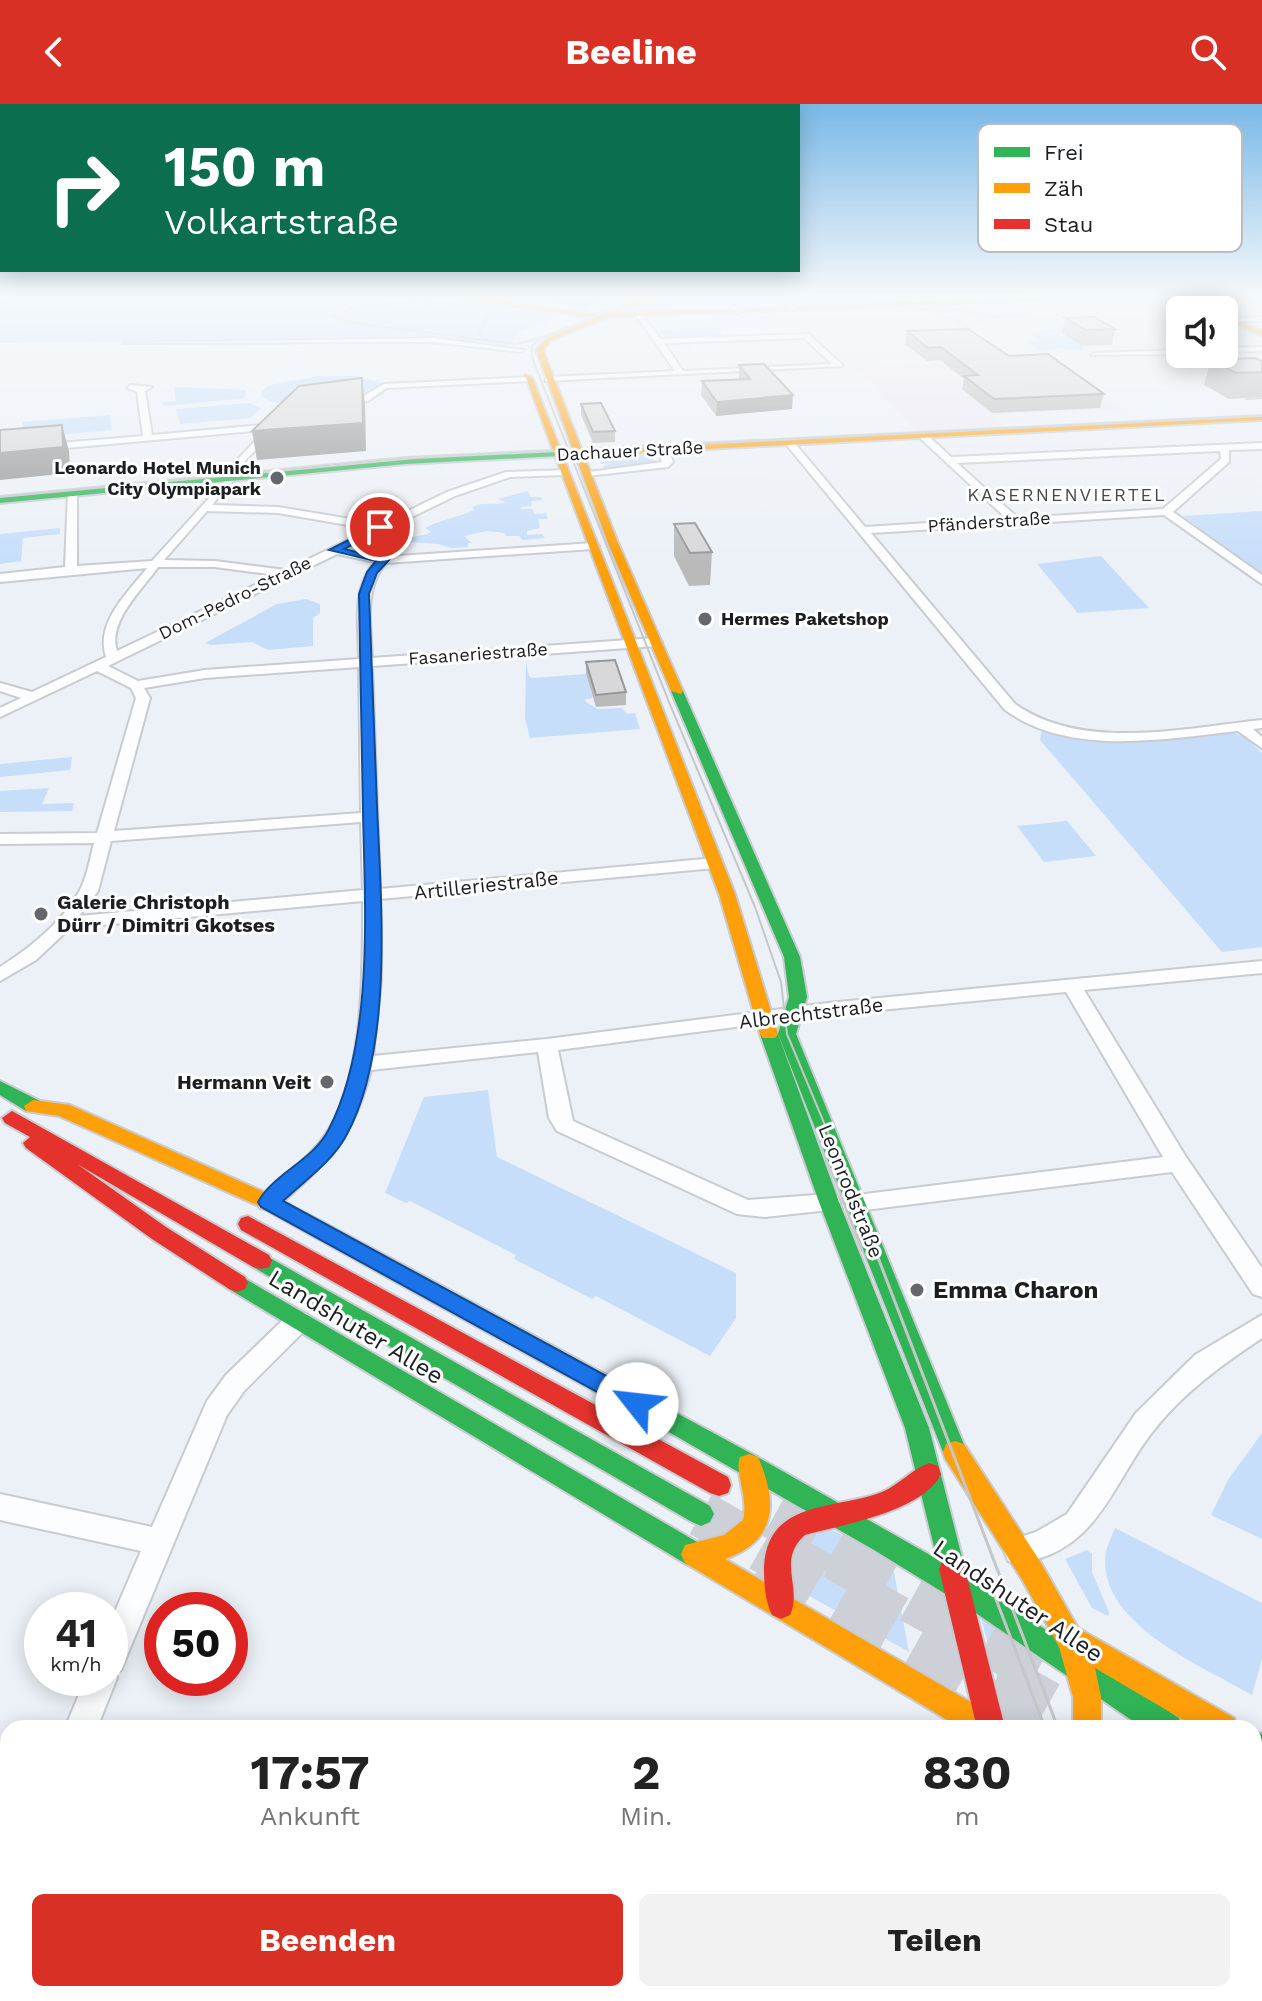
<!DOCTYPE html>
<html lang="de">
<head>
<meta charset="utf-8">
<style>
  :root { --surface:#fff; --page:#f2f2f2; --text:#222; --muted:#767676; --accent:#d93025 }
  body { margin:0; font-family:"Work Sans",sans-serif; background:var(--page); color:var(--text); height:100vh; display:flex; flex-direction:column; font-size:30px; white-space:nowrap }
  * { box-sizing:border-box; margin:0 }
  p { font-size:26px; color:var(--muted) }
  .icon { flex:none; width:44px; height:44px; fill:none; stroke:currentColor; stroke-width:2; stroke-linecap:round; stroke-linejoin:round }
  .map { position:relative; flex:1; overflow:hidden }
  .drawer { position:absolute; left:0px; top:1616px; width:1262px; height:282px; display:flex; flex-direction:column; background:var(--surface); border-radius:24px 24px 0 0; box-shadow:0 4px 20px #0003 }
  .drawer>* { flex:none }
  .hud { position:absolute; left:0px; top:0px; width:800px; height:168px; box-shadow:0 4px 20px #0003; background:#0b6e4f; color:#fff; overflow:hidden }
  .controls { position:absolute; left:1166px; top:192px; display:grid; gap:16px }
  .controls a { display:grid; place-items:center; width:72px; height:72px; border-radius:12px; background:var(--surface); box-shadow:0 4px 20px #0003; font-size:40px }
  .speed { position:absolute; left:24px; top:1488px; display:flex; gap:16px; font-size:40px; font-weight:700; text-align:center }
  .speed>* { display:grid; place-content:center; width:104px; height:104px; border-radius:50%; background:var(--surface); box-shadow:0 4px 20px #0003; line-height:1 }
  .speed small { font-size:20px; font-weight:400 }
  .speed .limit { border:12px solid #d22; background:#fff; color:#111 }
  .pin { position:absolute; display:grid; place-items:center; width:68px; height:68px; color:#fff; margin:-34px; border:4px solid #fff; border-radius:50%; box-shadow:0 2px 8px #0007 }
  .me { position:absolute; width:88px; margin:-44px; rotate:299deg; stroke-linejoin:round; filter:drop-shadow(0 0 6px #0008) }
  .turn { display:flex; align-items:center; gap:28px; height:168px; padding:0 32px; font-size:36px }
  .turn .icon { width:104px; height:104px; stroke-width:2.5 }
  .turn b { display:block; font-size:56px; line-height:68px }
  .eta { display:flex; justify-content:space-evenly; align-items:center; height:136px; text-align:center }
  .eta b { font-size:48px; font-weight:700; line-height:56px }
  .action { display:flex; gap:16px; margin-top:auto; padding:16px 32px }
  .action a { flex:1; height:92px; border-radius:12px; background:var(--accent); color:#fff; font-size:32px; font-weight:700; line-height:92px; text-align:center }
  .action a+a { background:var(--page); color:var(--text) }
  header { display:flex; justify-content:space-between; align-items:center; height:104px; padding:0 32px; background:var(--accent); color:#fff; font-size:36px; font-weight:700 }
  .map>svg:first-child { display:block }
  .industrial { fill:#eee8f4 }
  .green { fill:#c7defa }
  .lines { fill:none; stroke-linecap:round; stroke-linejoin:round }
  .highway-tunnel-far1 { stroke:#cdd1d7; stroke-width:46; stroke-dasharray:46 23; stroke-linecap:butt }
  .highway-tunnel { stroke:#cdd1d7; stroke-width:58; stroke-dasharray:58 29; stroke-linecap:butt }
  .street-casing { stroke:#c8ccd1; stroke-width:4 }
  .fast-casing { stroke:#c8ccd1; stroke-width:4 }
  .slow-casing { stroke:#c8ccd1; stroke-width:4 }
  .jam-casing { stroke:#c8ccd1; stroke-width:4 }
  .street { fill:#fcfdfe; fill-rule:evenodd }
  .fast { fill:#30b455; fill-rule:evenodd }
  .slow { fill:#ff9f0a; fill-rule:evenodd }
  .jam { fill:#e5322d; fill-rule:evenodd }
  .tram-far1 { stroke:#c6c6c8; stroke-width:2 }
  .tram { stroke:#c6c6c8; stroke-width:3 }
  .wall { fill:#bababb }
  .shaded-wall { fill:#979799 }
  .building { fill:#d8d8da; stroke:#979799; stroke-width:2 }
  .route { fill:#1a73e8; stroke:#114b97; stroke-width:2 }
  .poi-dot { fill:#64686d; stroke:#fff; stroke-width:3 }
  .labels { text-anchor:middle; stroke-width:6; stroke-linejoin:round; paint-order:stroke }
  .far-street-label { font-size:18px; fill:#1b1e22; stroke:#fff }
  .far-poi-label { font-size:18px; font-weight:bold; fill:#1b1e22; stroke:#fff; text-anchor:end }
  .far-neighbourhood-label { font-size:18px; letter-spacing:2px; fill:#40474f; stroke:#fff }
  .street-label { font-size:20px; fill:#1b1e22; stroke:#fff }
  .poi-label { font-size:20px; font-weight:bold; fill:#1b1e22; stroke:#fff; text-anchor:start }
  .near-poi-label { font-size:24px; font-weight:bold; fill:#1b1e22; stroke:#fff; text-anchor:start }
  .near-street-label { font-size:24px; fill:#1b1e22; stroke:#fff }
  .key { fill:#fff; stroke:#bbbcbd; stroke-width:2 }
  .key-label { font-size:22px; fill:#1b1e22 }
</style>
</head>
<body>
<header><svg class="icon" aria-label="back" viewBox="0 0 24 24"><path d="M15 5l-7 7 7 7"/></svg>Beeline<svg class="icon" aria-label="search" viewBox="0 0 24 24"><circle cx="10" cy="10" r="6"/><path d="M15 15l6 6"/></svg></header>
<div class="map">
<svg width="1262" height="1897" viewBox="0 0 1262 1897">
  <rect width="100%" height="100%" fill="#ecf1f7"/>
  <polygon class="industrial" points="1036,255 1099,297 1110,297 1122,305 990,311 1006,325 920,330 881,291 879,285 854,264"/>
  <g class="green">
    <polygon points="433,193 567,211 530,206 562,212 520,228 506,244 434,235 0,239 0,194"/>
    <path d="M957,205C969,205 973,207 983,210C998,215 1014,203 1029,214H980L990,222H987L965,208L942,209L946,212H959L963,218L972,221L968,222L972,225L993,224L963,225L933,208Z"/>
    <polygon points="708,223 719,224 728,230 718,225 724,233 666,235 659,226"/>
    <polygon points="1080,223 1073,229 1045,230 1068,233 1083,242 1083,247 1063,244 1040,247 1025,237 1040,237 1031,230 1046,225"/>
    <path d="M319,272H356L389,281L383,291C362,302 277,310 261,291L262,287L269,281Z"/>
    <polygon points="174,283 246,286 245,294 164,302 162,298 176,297"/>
    <polygon points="249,299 261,304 250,314 180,320 176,305"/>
    <polygon points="110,311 112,326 21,334 23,318"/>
    <polygon points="653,350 654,359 605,367 603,362 613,359 601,360 598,354 659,350"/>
    <path d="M528,387L531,393H541L542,396L531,397L532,402L520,403L521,405H533L534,410L546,409L548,415H538L540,424L527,427V431L542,430L545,434L522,436L519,432H506L505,429L487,427L464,432L472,439H468V443L452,444L438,440L395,437L427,430L431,428L425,424C442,415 457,414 474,406L472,403C483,397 494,402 506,398L497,395Z"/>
    <polygon points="1262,407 1262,470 1183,412"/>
    <polygon points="60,424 60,430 23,434 21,457 0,460 0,430"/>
    <polygon points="1101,452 1149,504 1078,509 1037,460"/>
    <polygon points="306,495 320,500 320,509 313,514 313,542 268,546 252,538 212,541 205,539 277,500"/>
    <polygon points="526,558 529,572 532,574 586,570 593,594 585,595 586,598 598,605 622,604 627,610 635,609 640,625 530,634 525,614"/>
    <polygon points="1042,625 1110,637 1226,626 1245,633 1262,649 1262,843 1222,848 1040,636"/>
    <polygon points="72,653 70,666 0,673 0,660"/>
    <polygon points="49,684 42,700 74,699 72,707 0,708 0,687"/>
    <polygon points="1067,717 1096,752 1044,758 1017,722"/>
    <polygon points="488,986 497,1053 736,1169 736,1214 710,1252 596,1192 592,1195 514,1155 516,1151 410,1097 406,1099 385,1089 424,993"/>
    <polygon points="1262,1329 1262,1435 1211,1411 1228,1376"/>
    <polygon points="827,1424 891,1452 909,1548 797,1485 784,1452"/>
    <path d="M1115,1424L1262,1499V1555L1252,1591C1203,1562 1094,1519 1106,1447C1108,1440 1112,1431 1115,1424Z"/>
    <polygon points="1087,1446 1092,1450 1092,1468 1109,1508 1108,1512 1092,1504 1065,1455"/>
    <polygon points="925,1473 943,1483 961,1580 946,1571"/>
    <polygon points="981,1514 1000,1527 1037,1621 1005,1604"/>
  </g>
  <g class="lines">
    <g class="highway-tunnel-far1">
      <polyline points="701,1410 771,1450"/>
      <polyline points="774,1412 842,1450"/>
    </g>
    <g class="highway-tunnel">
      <polyline points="768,1448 1078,1624"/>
      <polyline points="838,1448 1051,1567"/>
      <polyline points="1254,1724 1262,1729"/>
    </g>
    <defs>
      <g id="street">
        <polygon points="618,193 628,193 612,200 609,198"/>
        <polygon points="721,193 728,193 740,209 736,209"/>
        <polygon points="778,193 785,193 797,205 792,206"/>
        <polygon points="907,193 915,193 927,204 922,205"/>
        <path d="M640,209L661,235L809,230L843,262L545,277L548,273L675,267L636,211ZM804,234L832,260L683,267L664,239Z"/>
        <polygon points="1262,213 1262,217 1229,217 1233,215"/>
        <polygon points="433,234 524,246 520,248 433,238 123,239"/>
        <polygon points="1262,243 1262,247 1224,248 1224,244"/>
        <polygon points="1180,246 1180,250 1091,251 1095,249"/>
        <polygon points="529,273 532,277 386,284 368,297 341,303 337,300 362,293 384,280"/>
        <polygon points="131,281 152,283 145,287 152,331 272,320 278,323 233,369 230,364 265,326 0,350 0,344 143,332 137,288 127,284"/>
        <path d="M919,329H925L951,353L1262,339V345L1229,346V358L1173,408L1262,471V480L1164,411L871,429L1015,600C1083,648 1184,624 1262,616V624L1253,625L1262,633V644L1238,627C1163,635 1070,653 1005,606L785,339L793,337L865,423L1006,414L919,333ZM1220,347L1221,355L1163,405L1018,414L957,359Z"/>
        <polygon points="663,342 668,345 673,358 668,363 587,372 582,369 662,358 658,345"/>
        <path d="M568,366L565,371L510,373L455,392L346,445L383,453L593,439L599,442L593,445L386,459C363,485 371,522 372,554L656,534L662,538L656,542L372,562L380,785L715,754L723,759L715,764L380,795L381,876L373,952L547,935L828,899L1262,857V869L1084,886L1186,1053L1262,1164V1193L1253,1190L1172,1068L857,1107L849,1105L846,1099L849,1093L857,1091L1163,1053L1066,888L828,911L558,946L573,1017L748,1096L829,1090L837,1092L840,1098L837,1104L829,1106L765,1113L737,1110L557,1027L549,1014L538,948L371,966C352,1038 329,1056 276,1104L268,1106L260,1104L257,1098L260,1092C281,1074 306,1057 323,1034C365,979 363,864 363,797L70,824L36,856L0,877V863C30,844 61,819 79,788C87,774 90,754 94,739L0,740V730L97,729L136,594L131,584L97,567L0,613V604L21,594L0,587V579L32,588L106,553C95,518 127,490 147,464L0,478V470L65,463L68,387L77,389V462L152,457L231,370L236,373L212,401L278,403L381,420L447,388L506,368ZM207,407L278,409L371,425L286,466L215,457L164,456ZM337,450L375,458C351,484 359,522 359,555L205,566L138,577L108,562ZM158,463H215L276,471L117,547C107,518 142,486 158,463ZM359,563L361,709L114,727L150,594L144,584L205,574ZM361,718L363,786L79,812L98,787L111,737Z"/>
        <polygon points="298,1207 307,1210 310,1217 307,1224 244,1287 227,1311 121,1566 115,1568 117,1574 97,1624 65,1624 86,1574 110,1574 110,1519 141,1447 0,1416 0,1390 152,1423 207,1297 226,1271 289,1210"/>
        <path d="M1262,1211V1234C1223,1260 1184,1288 1154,1326C1116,1373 1101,1437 1037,1455C1026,1458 1019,1461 1008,1457L1004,1447L1008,1437L1036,1428L1067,1410L1136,1309L1195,1251Z"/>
        <polygon points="0,1731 8,1733 8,1767 0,1765"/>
        <polygon points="8,1780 8,1829 0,1833 0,1783"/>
        <polygon points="552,1890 588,1890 586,1897 550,1897"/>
        <polygon points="1047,1890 1119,1890 1119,1897 1050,1897"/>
      </g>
      <g id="fast">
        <polygon points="1055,193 1121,193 870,202 873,200"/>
        <polygon points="613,344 616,349 406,360 0,399 0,393 406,354"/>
        <polygon points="673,584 683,587 800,853 807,893 796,930 967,1348 964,1356 955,1359 946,1356 943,1348 778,930 789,893 784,853 671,587"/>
        <polygon points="769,924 778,930 839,1098 929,1324 965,1465 963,1471 1179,1614 1183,1624 1143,1624 970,1505 874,1446 667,1327 387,1173 384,1167 387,1161 395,1159 403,1161 754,1351 937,1455 905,1324 819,1098 760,930"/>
        <polygon points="0,977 40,997 42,1002 40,1007 26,1007 0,991"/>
        <polygon points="261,1149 710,1402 714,1410 710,1418 701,1422 692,1418 253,1163 250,1157 253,1151"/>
        <polygon points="237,1170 704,1442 708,1451 704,1460 695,1463 686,1460 229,1185 226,1179 229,1173"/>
        <polygon points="1254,1627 1262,1630 1262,1659 1254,1656"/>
      </g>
      <g id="slow">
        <path d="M452,193H472L592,210C614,209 633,193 655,193L618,209L876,202L608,213L550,237L543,246L618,439L683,587L681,590L671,587L608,439L536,246L546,235L596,214Z"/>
        <polygon points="1180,193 1189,193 1213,206 1205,206"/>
        <polygon points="1224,210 1262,227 1262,232 1224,214"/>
        <polygon points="525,271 532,273 735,790 778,930 775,934 763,934 760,930 719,790"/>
        <polygon points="1262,312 1262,316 613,350 609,347 613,344"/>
        <polygon points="33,996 70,1001 275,1093 403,1161 406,1167 403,1173 395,1175 387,1173 261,1103 59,1012 26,1007 24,1002"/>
        <polygon points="955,1337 964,1340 1041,1459 1078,1524 1234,1614 1238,1624 1197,1624 1095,1564 1101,1593 1101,1624 1073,1624 1073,1593 1059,1543 1023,1477 946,1356 943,1348 946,1340"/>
        <path d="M749,1350L758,1353C778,1398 777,1437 725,1455L998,1614L1002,1624H961L685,1459L681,1450L685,1441L724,1431L743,1416C749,1394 734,1368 740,1353Z"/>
        <polygon points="1254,1761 1262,1765 1262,1798 1254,1794"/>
      </g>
      <g id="jam">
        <polygon points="12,1007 269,1151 272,1157 269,1163 261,1165 253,1163 77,1060 166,1123 245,1173 248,1179 245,1185 237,1188 229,1185 152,1135 26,1044 23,1039 30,1033 5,1019 2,1014"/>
        <polygon points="248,1112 728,1373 731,1381 728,1389 719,1392 710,1389 241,1126 238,1120 241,1114"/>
        <path d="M929,1359L938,1362L941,1370C924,1407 842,1421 805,1431C776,1457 803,1483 790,1511L781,1515L772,1511C765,1497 764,1479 764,1463C767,1395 836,1406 882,1388C899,1381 912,1365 929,1359Z"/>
        <polygon points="952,1453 961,1456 965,1465 1005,1624 977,1624 939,1465 943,1456"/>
        <polygon points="1254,1656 1262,1660 1262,1691 1254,1687"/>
      </g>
    </defs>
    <use href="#street" class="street-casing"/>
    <use href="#fast" class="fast-casing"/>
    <use href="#slow" class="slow-casing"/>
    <use href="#jam" class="jam-casing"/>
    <use href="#street" class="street"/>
    <use href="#fast" class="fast"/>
    <use href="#slow" class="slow"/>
    <use href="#jam" class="jam"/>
    <g class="tram-far1">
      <polyline points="645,193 543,233 532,242 532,254 669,598 755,803 781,878 787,930 857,1098"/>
      <polygon points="425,199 478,202 490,206 479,229 484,235 515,240 347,218 332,212 361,202"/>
      <polyline points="515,240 539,236"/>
      <polyline points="515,240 540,233"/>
      <polyline points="1246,295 1262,294"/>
      <polyline points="0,393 415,354 1262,312"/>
      <polyline points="832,1067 844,1098"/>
    </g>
    <g class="tram">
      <polyline points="843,1096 862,1146"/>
      <polyline points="856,1096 1058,1624"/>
      <polyline points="991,1482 1045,1624"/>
      <polyline points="1093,1890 1094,1897"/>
      <polyline points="1108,1890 1108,1897"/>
    </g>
  </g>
  <g class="wall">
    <polygon points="522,194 607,194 582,203 522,195"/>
    <polygon points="1065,214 1115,225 1112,241 1082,242 1062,229"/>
    <polygon points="907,227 1009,252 1104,290 1100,304 992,309 962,285 964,275 940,256 927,257 905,240"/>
    <polygon points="1211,256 1262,257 1262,293 1229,295 1204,281"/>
    <polygon points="739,261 792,305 716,312 701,291 702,277 739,275"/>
    <polygon points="581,300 615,327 615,338 593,339 581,311"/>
    <polygon points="674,420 712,448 710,481 689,482 674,452"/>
    <polygon points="586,558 626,588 626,601 596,603 586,570"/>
  </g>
  <g class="shaded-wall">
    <polygon points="582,194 607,194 582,203"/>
    <polygon points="362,274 365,300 366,347 257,356 252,327"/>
    <polygon points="793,291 792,305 716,312 717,298"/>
    <polygon points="62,321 69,347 70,369 0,376 0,349"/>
  </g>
  <g class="building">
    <polygon points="1094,213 1115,225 1086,226 1065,214"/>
    <polygon points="968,225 1009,252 1048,250 1104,290 994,295 964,272 978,271 941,243 928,244 907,227"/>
    <polygon points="1255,254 1262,257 1262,268 1236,269 1211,256"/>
    <polygon points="764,260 793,291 717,298 702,277 750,275 739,261"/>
    <polygon points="362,274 363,319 252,327 299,282"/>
    <polygon points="601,299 615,327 593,328 581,300"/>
    <polygon points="62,321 63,343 0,349 0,326"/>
    <polygon points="695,419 712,448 690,449 674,420"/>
    <polygon points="615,556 626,588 596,591 586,558"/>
  </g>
  <linearGradient id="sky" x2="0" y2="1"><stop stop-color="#79b8e7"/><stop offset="0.42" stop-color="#f6f9fb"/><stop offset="1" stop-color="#f6f9fb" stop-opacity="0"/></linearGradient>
  <rect width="1262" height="459" fill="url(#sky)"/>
  <path class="route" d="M380,420L384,425L344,445L389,456L377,469L369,490C372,561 375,632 377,702C381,799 394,945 346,1032C332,1058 304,1077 283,1097L645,1293L649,1300L645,1307L637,1310L261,1103L258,1098C274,1069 314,1056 329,1025C374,937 365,806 363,708C362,636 360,563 359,490L367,468L376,457L329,446Z"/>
  <g class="poi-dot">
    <circle cx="277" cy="374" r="8"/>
    <circle cx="705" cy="515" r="8"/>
    <circle cx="41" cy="810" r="8"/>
    <circle cx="327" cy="978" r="8"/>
    <circle cx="917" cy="1186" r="8"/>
  </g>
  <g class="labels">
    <g class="far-street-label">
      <text transform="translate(630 347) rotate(-3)" y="6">Dachauer Straße</text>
      <text transform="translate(989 418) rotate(-4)" y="6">Pfänderstraße</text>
      <text transform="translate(235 494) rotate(-26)" y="6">Dom-Pedro-Straße</text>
      <text transform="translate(478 550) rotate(-4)" y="6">Fasaneriestraße</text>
    </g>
    <g class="far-poi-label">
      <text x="261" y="370">Leonardo Hotel Munich<tspan x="261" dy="21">City Olympiapark</tspan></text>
      <text x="721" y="521" text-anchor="start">Hermes Paketshop</text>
    </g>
    <g class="far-neighbourhood-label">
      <text x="1067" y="397">KASERNENVIERTEL</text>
    </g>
    <g class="street-label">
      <text transform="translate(486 781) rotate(-6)" y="7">Artilleriestraße</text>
      <text transform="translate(811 909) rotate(-7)" y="7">Albrechtstraße</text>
      <text transform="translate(851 1087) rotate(68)" y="7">Leonrodstraße</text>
    </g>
    <g class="poi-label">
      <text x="57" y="805">Galerie Christoph<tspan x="57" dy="23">Dürr / Dimitri Gkotses</tspan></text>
      <text x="311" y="985" text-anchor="end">Hermann Veit</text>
    </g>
    <g class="near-poi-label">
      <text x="933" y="1194">Emma Charon</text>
    </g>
    <g class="near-street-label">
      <text transform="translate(356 1223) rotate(31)" y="8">Landshuter Allee</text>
      <text transform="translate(1018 1497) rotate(34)" y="8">Landshuter Allee</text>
    </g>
  </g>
  <rect x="978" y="20" width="264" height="128" rx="12" class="key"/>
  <rect x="994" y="43" width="36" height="10" fill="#30b455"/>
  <rect x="994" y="79" width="36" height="10" fill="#ff9f0a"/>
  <rect x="994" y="115" width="36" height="10" fill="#e5322d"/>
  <g class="key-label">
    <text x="1044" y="56">Frei</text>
    <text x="1044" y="92">Zäh</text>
    <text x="1044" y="128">Stau</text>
  </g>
</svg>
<div class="controls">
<a><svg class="icon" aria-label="sound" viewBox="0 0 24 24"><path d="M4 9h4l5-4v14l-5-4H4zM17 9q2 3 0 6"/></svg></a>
</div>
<div class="speed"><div>41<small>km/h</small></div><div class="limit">50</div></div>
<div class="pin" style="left:380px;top:423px;background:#d93025"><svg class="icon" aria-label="arrive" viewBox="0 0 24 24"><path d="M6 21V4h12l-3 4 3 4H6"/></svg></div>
<svg class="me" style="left:637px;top:1300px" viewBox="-20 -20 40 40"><circle r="19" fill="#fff"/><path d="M0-13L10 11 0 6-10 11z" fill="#1a73e8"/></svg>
<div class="hud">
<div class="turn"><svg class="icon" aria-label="right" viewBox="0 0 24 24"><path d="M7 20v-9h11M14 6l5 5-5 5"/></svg><div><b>150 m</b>Volkartstraße</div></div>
</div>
<section class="drawer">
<div class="eta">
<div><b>17:57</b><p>Ankunft</p></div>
<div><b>2</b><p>Min.</p></div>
<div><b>830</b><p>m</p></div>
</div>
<div class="action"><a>Beenden</a><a>Teilen</a></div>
</section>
</div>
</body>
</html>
